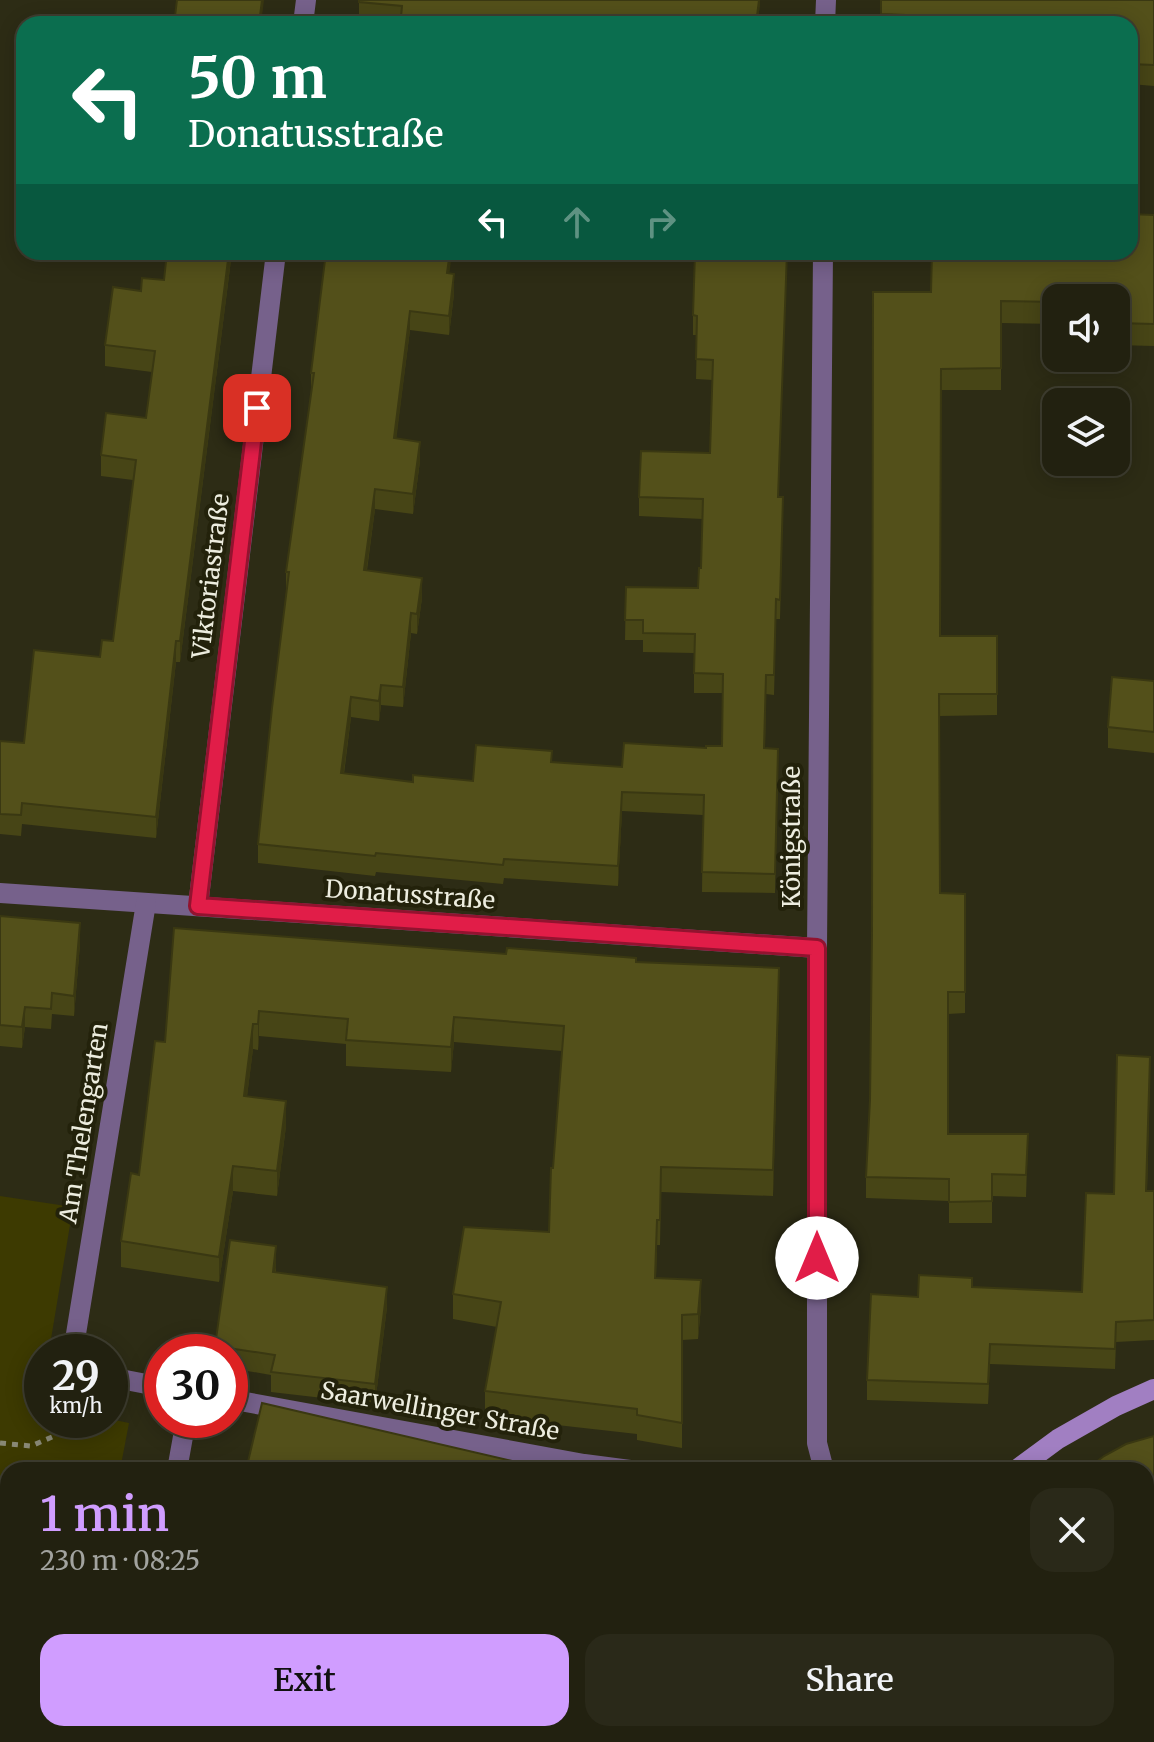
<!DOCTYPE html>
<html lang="en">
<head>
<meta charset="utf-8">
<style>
  :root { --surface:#222110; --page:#2a2919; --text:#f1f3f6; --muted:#a2a39f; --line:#3f3e30; --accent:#d09dff }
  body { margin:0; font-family:Merriweather,serif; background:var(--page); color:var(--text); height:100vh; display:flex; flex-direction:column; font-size:30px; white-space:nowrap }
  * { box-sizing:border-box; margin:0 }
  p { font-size:26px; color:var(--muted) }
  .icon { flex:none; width:44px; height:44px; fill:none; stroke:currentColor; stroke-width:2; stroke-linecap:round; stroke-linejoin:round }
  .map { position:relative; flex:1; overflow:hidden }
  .panel { position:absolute; left:0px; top:1462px; width:1154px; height:280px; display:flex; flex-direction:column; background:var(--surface); border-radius:24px 24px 0 0; box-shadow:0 4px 20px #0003,0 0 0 2px var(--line) }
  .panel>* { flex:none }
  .top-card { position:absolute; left:16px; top:16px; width:1122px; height:244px; border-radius:24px; box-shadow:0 4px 20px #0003,0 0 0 2px var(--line); background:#0b6e4f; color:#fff; overflow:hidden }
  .controls { position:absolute; left:1042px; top:284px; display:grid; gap:16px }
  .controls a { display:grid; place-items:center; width:88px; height:88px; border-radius:16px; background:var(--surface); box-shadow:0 4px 20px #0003,0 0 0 2px var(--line); font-size:40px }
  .speed { position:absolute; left:24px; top:1334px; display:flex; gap:16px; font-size:40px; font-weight:700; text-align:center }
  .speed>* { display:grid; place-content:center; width:104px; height:104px; border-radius:50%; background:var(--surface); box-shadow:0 4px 20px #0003,0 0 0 2px var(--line); line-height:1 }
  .speed small { font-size:20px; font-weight:400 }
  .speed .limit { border:12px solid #d22; background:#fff; color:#111 }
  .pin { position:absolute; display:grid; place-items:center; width:68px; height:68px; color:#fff; margin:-34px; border-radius:16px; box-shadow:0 4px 12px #0006 }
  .me { position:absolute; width:88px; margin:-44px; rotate:0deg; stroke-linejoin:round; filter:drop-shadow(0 0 6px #0008) }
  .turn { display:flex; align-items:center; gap:28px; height:168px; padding:0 40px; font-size:36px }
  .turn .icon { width:104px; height:104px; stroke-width:2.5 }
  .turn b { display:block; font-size:56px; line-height:68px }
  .lanes { display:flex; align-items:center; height:76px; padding:0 40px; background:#0003; justify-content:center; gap:40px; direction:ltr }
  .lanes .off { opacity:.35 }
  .round { display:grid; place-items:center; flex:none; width:84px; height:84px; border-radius:24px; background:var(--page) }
  .head { display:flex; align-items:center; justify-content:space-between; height:136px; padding:0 40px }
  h1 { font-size:48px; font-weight:600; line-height:60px; color:var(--accent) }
  .button { display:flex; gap:16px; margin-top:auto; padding:16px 40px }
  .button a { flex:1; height:92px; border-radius:24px; background:var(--accent); color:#111; font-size:32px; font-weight:600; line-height:92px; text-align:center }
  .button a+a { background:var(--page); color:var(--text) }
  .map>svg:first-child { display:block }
  .green { fill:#3d3a01 }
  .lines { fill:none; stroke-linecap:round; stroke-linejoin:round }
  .path { stroke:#888875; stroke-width:5; stroke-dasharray:6 6; stroke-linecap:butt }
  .lane { stroke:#76618b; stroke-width:20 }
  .street { stroke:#76618b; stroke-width:20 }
  .secondary { stroke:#a17fc2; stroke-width:20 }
  .wall { fill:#474516 }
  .shaded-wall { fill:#3a3812 }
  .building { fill:#53501a; stroke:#3a3812; stroke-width:2 }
  .route-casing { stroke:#92132f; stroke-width:20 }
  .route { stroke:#e11d48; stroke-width:14 }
  .labels { text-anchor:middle; stroke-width:8; stroke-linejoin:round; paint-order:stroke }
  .street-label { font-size:24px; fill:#ededdf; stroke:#23220b }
</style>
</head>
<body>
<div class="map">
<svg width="1154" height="1742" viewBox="0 0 1154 1742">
  <rect width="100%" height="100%" fill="#2d2c15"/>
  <polygon class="green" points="0,1196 73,1207 51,1339 52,1352 42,1352 42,1420 110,1419 129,1423 120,1470 8,1470 8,1734 72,1734 70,1742 0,1742"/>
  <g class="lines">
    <polyline class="path" points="0,1443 31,1446 92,1420"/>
    <polyline class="lane" points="177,1470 186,1420"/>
    <g class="street">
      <polyline points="303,24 306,0"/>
      <polyline points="825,24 826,0"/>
      <polyline points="823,252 817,948 817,1443 824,1470"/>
      <polyline points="0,893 817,948"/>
      <polyline points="198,906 276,252"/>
      <polyline points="77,1352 75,1340 146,903"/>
      <polyline points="110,1377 162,1387"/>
      <polyline points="240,1401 584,1464 630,1470"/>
    </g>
    <g class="secondary">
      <polyline points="1016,1470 1058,1439 1116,1406 1154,1389"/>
      <polyline points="860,1742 863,1734"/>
    </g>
  </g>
  <g class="wall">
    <polygon points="359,0 760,0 758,24 380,24 359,22"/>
    <polygon points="881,0 1154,0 1154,86 1130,84 1130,24 881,24"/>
    <polygon points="1154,215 1154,346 1116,345 1116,298 1056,298 1056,324 1001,323 1001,390 941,390 940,636 997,694 997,715 939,716 940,893 965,894 965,1013 948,1014 948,1134 1028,1134 1026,1197 992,1196 992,1223 949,1223 949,1201 866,1198 866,1177 931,292"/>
    <polygon points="167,252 232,252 180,662 176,662 156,838 22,824 21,836 0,834 0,741 24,743 100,657 113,641 133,480 101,476 101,455 146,418 152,372 105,366 105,345 141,291 164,280"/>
    <polygon points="787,252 778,497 783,497 780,619 776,619 774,695 766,694 765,748 778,768 775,893 702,892 703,815 622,811 618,886 504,878 503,884 376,872 375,876 258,863 258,844 286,592 286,572 311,392 311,373 449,273 454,294 449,335 410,330 396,438 420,461 413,514 375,509 367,570 422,598 417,634 411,633 403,707 381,705 379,721 351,717 344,774 413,782 473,781 552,762 622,767 706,748 722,746 723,693 694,693 694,653 643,652 643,640 625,640 626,587 698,588 701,568 703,519 639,516 639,497 710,453 713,380 696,379 697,335 693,335 693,315"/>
    <polygon points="1154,681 1154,753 1108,748 1108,727"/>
    <polygon points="0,916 80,944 74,1016 52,1014 51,1029 25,1027 22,1048 0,1046"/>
    <polygon points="174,928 506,954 636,962 779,993 773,1196 661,1192 660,1245 657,1245 656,1278 701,1306 698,1339 682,1340 682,1448 637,1440 637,1434 485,1417 485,1391 497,1327 453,1319 453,1294 549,1232 562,1051 454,1042 451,1072 346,1066 346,1044 259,1036 258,1050 253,1049 247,1096 286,1126 277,1196 233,1191 219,1282 121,1267 121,1241 139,1175 165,1042"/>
    <polygon points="1150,1077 1147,1191 1154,1191 1154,1340 1116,1342 1115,1369 990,1364 988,1404 867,1400 867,1380 918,1297 972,1287 1082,1292"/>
    <polygon points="276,1267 276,1273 387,1307 375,1404 271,1392 271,1375 230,1368 230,1352 215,1352 215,1346"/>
  </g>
  <g class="shaded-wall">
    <polygon points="262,0 264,0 261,24 259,24"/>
    <polygon points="759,0 760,0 758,24 756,24"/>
    <polygon points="229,252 232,252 180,662 180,641"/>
    <polygon points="450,252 452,252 447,293 447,273"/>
    <polygon points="454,274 454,294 449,335 449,316"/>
    <polygon points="410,311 410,330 394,458 394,438"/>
    <polygon points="420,442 420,461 413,514 413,494"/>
    <polygon points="375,489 375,509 364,589 364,570"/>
    <polygon points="422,578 422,598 417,634 417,614"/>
    <polygon points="411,613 411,633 403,707 403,687"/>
    <polygon points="176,641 176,662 156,838 156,817"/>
    <polygon points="381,685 381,705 379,721 379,701"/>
    <polygon points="351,697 351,717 341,793 341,773"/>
    <polygon points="622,792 622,811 618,886 618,866"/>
    <polygon points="80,923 80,944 74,1016 74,996"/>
    <polygon points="779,968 779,993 773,1196 773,1170"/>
    <polygon points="25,1007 25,1027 22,1048 22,1027"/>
    <polygon points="259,1011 259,1036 258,1050 258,1024"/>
    <polygon points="454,1017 454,1042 451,1072 451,1047"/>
    <polygon points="253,1024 253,1049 244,1121 244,1096"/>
    <polygon points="286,1101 286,1126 277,1196 277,1171"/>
    <polygon points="233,1166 233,1191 219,1282 219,1257"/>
    <polygon points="276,1246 276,1267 273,1293 273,1272"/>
    <polygon points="701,1280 701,1306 698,1339 698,1314"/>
    <polygon points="387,1287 387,1307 375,1404 375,1384"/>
    <polygon points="1154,1536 1154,1558 1146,1567 1146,1544"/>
    <polygon points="798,1734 805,1734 803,1742 796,1742"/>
  </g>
  <g class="building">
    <polygon points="177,0 262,0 259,24 174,24"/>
    <polygon points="359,0 759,0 756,24 457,24 458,21 401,17 402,6 359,2"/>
    <polygon points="881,0 1154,0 1154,65 1130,64 1130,24 905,24 905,15 881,14"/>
    <polygon points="1130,214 1154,215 1154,324 1116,323 1116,298 1056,298 1056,302 1001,301 1001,368 941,369 940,636 997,636 997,694 939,694 940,893 965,894 965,992 948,992 948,1134 1028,1134 1026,1175 992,1174 992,1201 949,1202 949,1179 866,1177 870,1100 872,934 873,292 931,292 932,252 1130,252"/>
    <polygon points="167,252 229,252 180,641 176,641 156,817 22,803 21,815 0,814 0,741 24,743 34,650 100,657 102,640 113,641 136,460 101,455 106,413 146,418 155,351 105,345 113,287 141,291 142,278 164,280"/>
    <polygon points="326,252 450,252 447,273 454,274 449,316 410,311 394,438 420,442 413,494 375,489 364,570 422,578 417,614 411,613 403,687 381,685 379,701 351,697 341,773 413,782 413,775 473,781 476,745 552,751 551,762 622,767 624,743 706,748 706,746 722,746 723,674 694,673 695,634 643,633 643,620 625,620 626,587 698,588 699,568 701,568 703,499 639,497 641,451 710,453 713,360 696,359 697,316 693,315 695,252 787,252 778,497 783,497 780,600 776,599 774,675 766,675 764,748 778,749 775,874 702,872 704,795 622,792 618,866 504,859 503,865 376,853 375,856 258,844 272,708 289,572 286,572 314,373 311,373"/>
    <polygon points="1112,677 1154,681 1154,732 1108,727"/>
    <polygon points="0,916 80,923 74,996 52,993 51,1009 25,1007 22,1027 0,1025"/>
    <polygon points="174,928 506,954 507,948 636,958 636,962 779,968 773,1170 661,1167 660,1220 657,1220 655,1278 701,1280 698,1314 682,1315 682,1423 637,1415 637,1409 485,1391 501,1302 453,1294 464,1227 549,1232 551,1168 553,1168 564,1026 454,1017 451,1047 346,1040 348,1019 259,1011 258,1024 253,1024 244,1096 286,1101 277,1171 233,1166 219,1257 121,1241 131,1173 139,1175 155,1041 165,1042"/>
    <polygon points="1117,1055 1150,1057 1146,1191 1154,1191 1154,1320 1116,1322 1115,1349 990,1344 988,1384 867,1380 871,1294 918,1297 919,1275 972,1278 972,1287 1082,1292 1086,1193 1114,1194"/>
    <polygon points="230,1240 276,1246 273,1272 387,1287 375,1384 271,1372 275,1355 215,1346"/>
    <polygon points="262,1403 551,1470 246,1470"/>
    <polygon points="1154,1436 1154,1536 1146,1544 1146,1470 1086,1470 1104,1456 1126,1444"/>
    <polygon points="701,1734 798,1734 796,1742 700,1742"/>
    <polygon points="917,1734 1037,1734 1053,1739 1052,1742 915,1742"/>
  </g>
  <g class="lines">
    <defs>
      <polyline id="route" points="257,408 198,906 817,948 817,1258"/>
    </defs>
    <use href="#route" class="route-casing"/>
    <use href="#route" class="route"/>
  </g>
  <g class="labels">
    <g class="street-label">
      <text transform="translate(211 576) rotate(-83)" y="8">Viktoriastraße</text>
      <text transform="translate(792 837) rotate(-90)" y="8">Königstraße</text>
      <text transform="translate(410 895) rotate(4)" y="8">Donatusstraße</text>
      <text transform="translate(84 1123) rotate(-81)" y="8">Am Thelengarten</text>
      <text transform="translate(440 1411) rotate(10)" y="8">Saarwellinger Straße</text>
    </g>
  </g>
</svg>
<div class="controls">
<a><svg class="icon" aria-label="sound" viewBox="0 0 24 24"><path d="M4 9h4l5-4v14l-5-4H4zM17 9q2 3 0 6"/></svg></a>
<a><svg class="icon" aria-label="layers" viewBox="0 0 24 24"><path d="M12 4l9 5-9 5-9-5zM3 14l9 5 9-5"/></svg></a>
</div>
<div class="speed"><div>29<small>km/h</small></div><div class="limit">30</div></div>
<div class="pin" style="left:257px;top:408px;background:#d93025"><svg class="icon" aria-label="arrive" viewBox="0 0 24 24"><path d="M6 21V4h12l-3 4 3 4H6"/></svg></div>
<svg class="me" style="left:817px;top:1258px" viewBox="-20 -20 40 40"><circle r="19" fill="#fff"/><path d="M0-13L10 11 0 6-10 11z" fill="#e11d48"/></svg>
<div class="top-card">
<div class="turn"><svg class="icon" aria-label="left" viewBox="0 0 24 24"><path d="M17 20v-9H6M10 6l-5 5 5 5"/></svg><div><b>50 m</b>Donatusstraße</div></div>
<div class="lanes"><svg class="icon" aria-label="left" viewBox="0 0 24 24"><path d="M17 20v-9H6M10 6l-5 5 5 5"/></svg><svg class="icon off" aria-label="ahead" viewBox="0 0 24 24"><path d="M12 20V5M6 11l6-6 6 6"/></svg><svg class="icon off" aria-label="right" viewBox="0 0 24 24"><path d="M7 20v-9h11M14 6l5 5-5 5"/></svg></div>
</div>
<section class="panel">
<div class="head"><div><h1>1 min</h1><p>230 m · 08:25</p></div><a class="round"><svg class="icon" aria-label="close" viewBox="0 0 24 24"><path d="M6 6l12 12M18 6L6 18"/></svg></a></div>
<div class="button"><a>Exit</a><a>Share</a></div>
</section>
</div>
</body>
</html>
